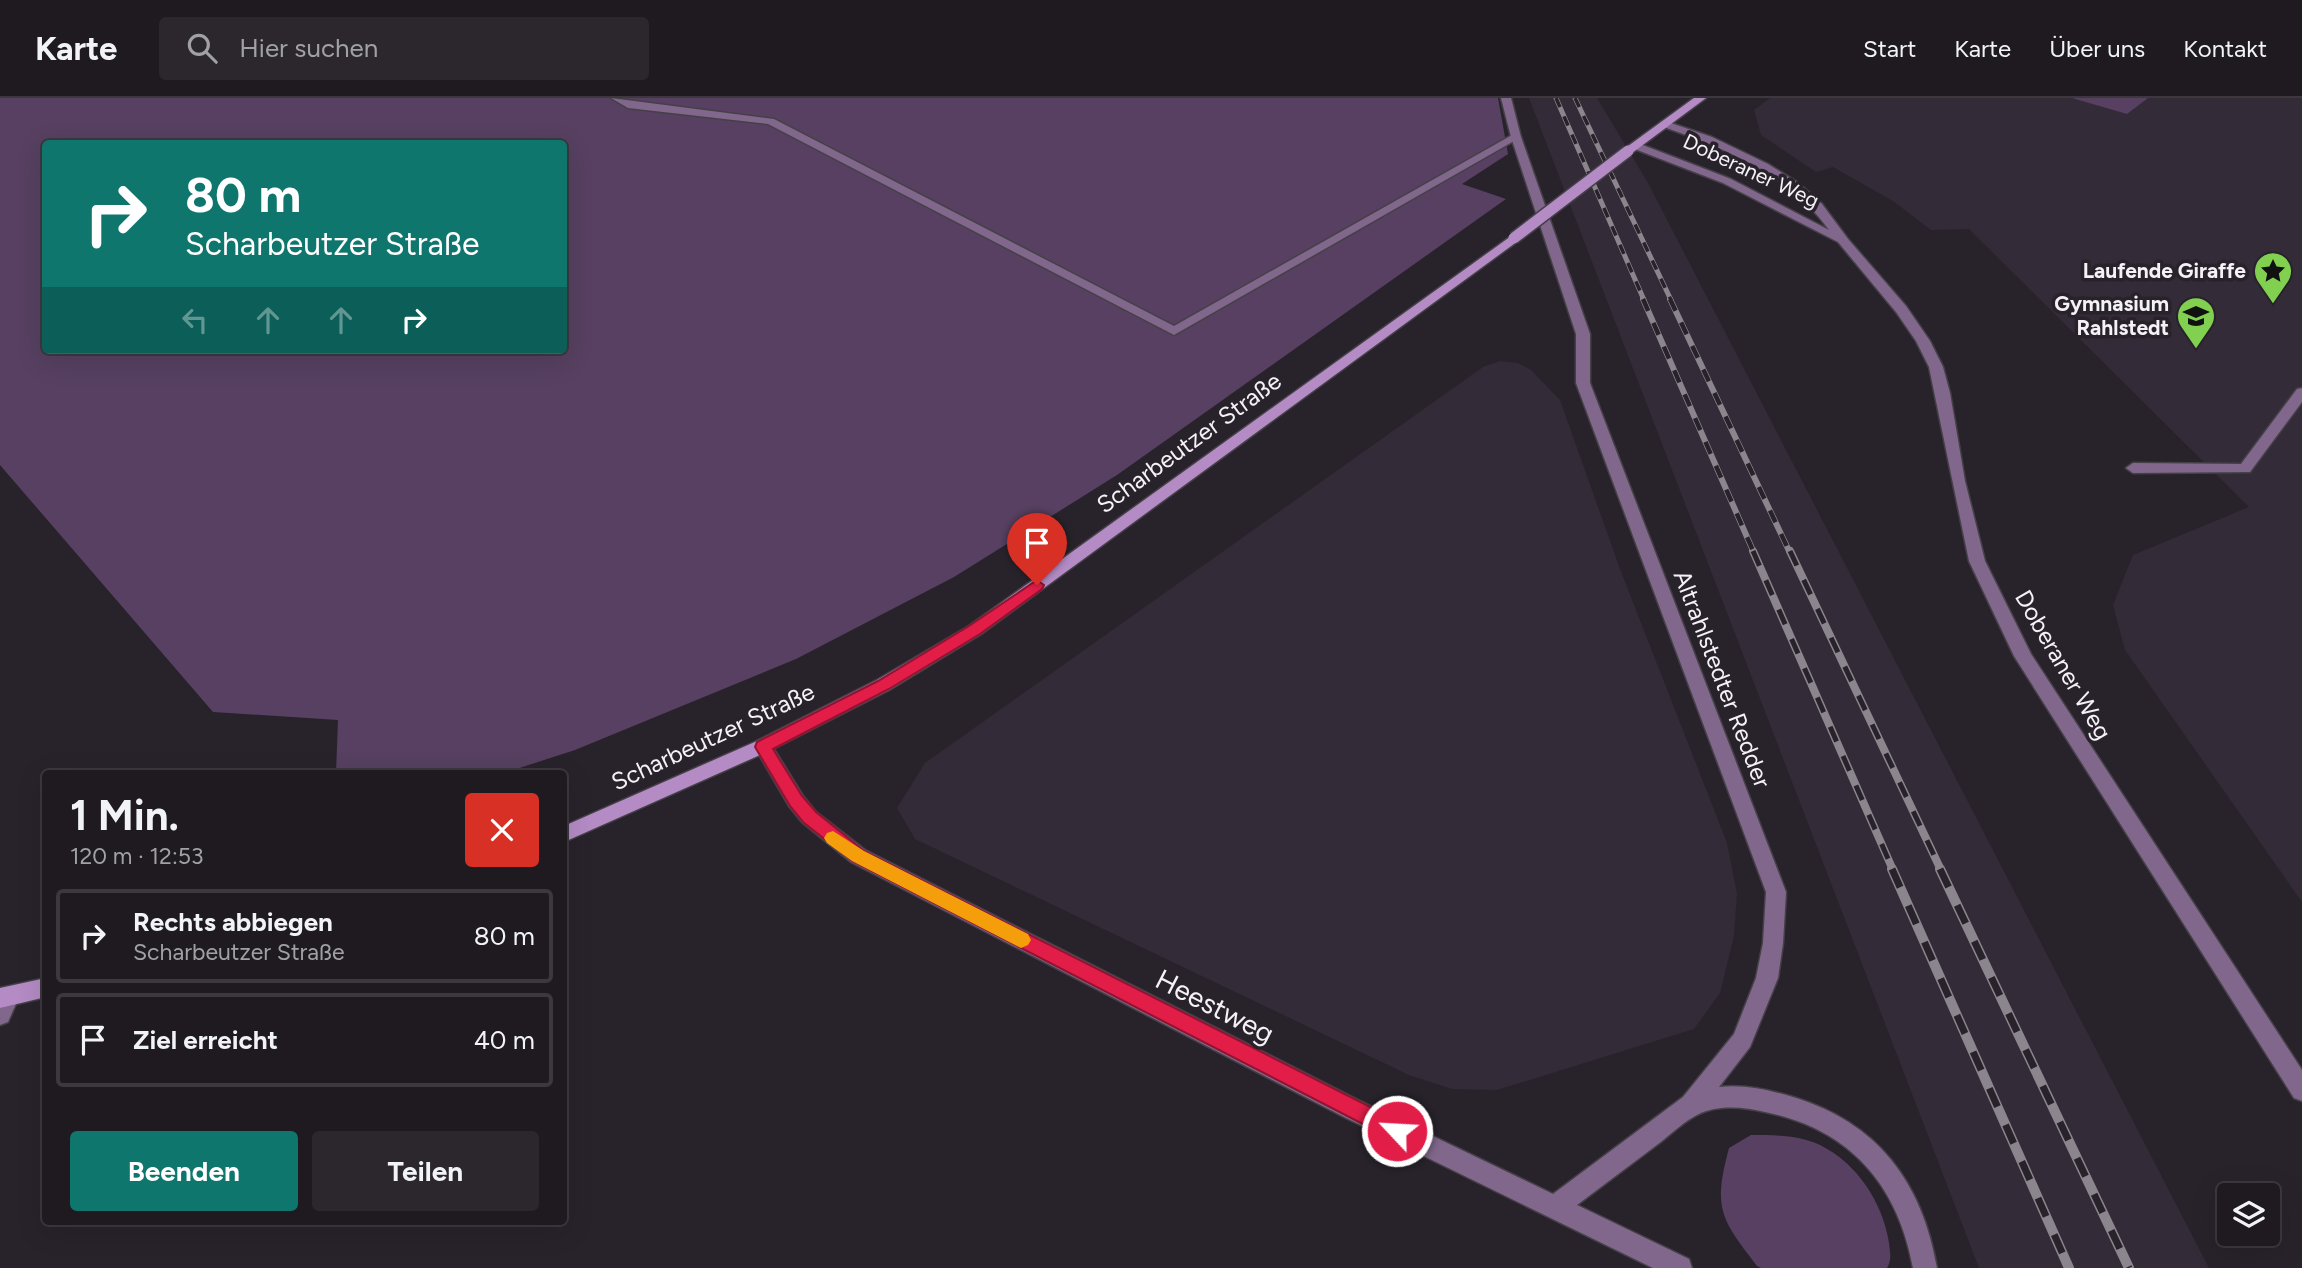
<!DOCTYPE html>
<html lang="de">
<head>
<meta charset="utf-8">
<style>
  :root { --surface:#1e1a20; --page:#2b272d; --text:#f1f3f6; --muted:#a1a1a5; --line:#3c383e; --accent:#0f766e }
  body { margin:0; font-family:Figtree,sans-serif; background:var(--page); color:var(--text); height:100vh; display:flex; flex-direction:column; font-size:26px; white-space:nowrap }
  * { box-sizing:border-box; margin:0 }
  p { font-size:23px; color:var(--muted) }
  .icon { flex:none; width:38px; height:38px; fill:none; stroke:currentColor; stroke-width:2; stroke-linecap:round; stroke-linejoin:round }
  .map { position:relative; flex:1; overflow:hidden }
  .side { position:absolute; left:42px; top:672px; width:525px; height:455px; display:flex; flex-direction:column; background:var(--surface); border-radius:7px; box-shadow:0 7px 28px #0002,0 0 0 2px var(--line) }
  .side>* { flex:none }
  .top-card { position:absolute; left:42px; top:42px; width:525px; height:214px; border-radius:7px; box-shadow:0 7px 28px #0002,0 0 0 2px var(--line); background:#0f766e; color:#fff; overflow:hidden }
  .controls { position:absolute; left:2217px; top:1085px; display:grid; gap:14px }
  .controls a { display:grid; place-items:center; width:63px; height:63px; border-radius:7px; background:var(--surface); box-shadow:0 7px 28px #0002,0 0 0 2px var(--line); font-size:35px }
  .pin { position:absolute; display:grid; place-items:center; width:60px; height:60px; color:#fff; margin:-72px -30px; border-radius:50% 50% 50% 0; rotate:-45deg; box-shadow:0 0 7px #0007 }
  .pin .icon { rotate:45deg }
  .me { position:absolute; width:77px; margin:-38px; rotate:295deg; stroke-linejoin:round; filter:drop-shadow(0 0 5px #0008) }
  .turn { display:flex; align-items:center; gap:24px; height:147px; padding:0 28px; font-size:32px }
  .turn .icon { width:91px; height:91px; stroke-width:2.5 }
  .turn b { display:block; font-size:49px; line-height:60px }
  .lanes { display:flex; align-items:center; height:66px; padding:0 28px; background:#0003; justify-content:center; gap:35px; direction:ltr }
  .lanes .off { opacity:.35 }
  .round { display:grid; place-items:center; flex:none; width:74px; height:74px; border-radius:7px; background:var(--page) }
  .overview { display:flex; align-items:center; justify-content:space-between; height:119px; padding:0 28px }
  h1 { font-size:42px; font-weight:700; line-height:52px }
  .button { display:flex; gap:14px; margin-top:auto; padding:14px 28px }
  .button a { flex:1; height:80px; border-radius:7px; background:var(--accent); color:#fff; font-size:28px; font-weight:700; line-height:80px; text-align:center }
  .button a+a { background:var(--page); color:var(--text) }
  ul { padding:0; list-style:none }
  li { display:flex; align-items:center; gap:21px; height:94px; margin:0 14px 10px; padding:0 14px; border:4px solid var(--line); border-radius:7px }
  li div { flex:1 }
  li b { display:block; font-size:26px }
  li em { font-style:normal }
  header { display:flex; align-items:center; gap:42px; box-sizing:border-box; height:98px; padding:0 35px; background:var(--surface); border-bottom:2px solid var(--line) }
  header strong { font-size:33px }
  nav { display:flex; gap:38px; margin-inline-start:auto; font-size:24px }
  .search { width:490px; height:63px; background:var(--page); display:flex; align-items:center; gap:18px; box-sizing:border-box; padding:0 24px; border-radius:7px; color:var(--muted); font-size:26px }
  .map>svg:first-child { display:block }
  .built { fill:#332b37 }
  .green { fill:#574061; fill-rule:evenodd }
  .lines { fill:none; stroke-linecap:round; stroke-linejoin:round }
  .service-casing { stroke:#454048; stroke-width:3 }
  .minor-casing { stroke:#454048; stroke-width:3 }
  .secondary-casing { stroke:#454048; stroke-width:3 }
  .service { fill:#80678b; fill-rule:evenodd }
  .minor { fill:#80678b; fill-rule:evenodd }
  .secondary { fill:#b48bc5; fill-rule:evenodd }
  .rail-far3-casing { stroke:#8b868d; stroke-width:5 }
  .rail-far2-casing { stroke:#8b868d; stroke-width:6 }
  .rail-far1-casing { stroke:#8b868d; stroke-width:8 }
  .rail-casing { stroke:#8b868d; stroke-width:10 }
  .rail-far3 { stroke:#28232b; stroke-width:3.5; stroke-dasharray:10; stroke-linecap:butt }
  .rail-far2 { stroke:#28232b; stroke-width:4.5; stroke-dasharray:13; stroke-linecap:butt }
  .rail-far1 { stroke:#28232b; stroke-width:5; stroke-dasharray:16; stroke-linecap:butt }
  .rail { stroke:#28232b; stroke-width:7; stroke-dasharray:20; stroke-linecap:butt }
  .secondary-bridge-casing { stroke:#454048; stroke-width:14; stroke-linecap:butt }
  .secondary-bridge { stroke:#b48bc5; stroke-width:11 }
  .route { fill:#e11d48; stroke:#92132f; stroke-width:2 }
  .slow { fill:#f59e0b }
  .labels { text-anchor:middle; stroke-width:7; stroke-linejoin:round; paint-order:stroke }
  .far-street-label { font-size:21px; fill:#f5f1f7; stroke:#28232b }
  .far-poi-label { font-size:21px; font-weight:bold; fill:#f5f1f7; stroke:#28232b; text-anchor:end }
  .street-label { font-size:24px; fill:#f5f1f7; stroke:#28232b }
  .near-street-label { font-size:28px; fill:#f5f1f7; stroke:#28232b }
</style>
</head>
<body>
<header>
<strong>Karte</strong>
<div class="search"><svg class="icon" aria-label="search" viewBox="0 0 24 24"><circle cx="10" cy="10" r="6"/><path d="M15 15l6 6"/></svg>Hier suchen</div>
<nav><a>Start</a><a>Karte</a><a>Über uns</a><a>Kontakt</a></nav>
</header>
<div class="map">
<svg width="2302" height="1170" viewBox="0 0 2302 1170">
  <rect width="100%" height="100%" fill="#28232b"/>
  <g class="built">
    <polygon points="1529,0 1597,0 1648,85 2209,1170 1979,1170"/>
    <polygon points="1770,0 2302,0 2302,804 2125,552 2113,507 2133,457 2249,409 1969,131 1931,132 1893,103 1833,69 1816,74 1761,37 1754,12"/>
    <polygon points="1500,263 1518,265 1531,272 1560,302 1620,471 1727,745 1737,795 1734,838 1720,895 1694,931 1497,992 1452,991 1409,977 915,741 897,710 925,665 1483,269"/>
  </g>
  <g class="green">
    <path d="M0,0H1498L1508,56L1462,86L1506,101L1117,377L954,479L796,561L575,652L504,675H336L338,622L213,614L0,367ZM46,46H564V252H46Z"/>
    <polygon points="2072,0 2148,0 2127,16"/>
    <path d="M1751,1037C1775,1037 1798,1037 1820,1047C1857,1065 1883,1105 1889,1145C1890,1155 1892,1161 1887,1170H1761L1757,1168C1720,1120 1713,1110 1729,1050Z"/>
  </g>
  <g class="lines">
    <defs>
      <g id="service">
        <polygon points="611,0 774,21 1174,228 1512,37 1521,39 1174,237 768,26 628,10"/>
        <polygon points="2302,290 2302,304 2250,374 2133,375 2126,370 2133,365 2241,366 2297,291"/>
      </g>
      <g id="minor">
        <path d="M1501,0H1511L1521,39L1590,236V285L1786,794L1783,845L1778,880L1750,949L1719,989C1744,986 1769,992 1793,999C1878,1025 1922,1084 1937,1170H1913C1898,1087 1850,1031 1765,1014C1744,1009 1717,1006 1697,1017C1685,1023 1673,1034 1662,1043C1634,1064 1605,1086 1577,1107L1689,1161L1692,1170H1653L1344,1019L851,764L802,724L789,708L754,648L757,643H769L803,698L816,714L865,752L1360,1003L1553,1096L1683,999L1734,936L1756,880L1763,845L1766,794L1576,285V236L1511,39Z"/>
        <path d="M1665,23L1712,39L1768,66L1797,84L1822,106L1848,141L1906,208L1930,243L1943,269L1950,295L1965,383L1985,463L2031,556L2302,972V1003L2294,1000L2014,558L1969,463L1929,269L1916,243L1896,214L1838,144L1723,85L1632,50V46H1640L1731,81L1829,132C1789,76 1724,50 1661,28V24Z"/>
        <polygon points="8,889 16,892 19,899 8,924 0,927 0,893"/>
      </g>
      <g id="secondary">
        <polygon points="1694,0 1706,0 1632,55 1624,55 1624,51"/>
        <polygon points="1514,136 1520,140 1518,143 981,536 889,592 769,653 564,744 564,728 757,643 877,582 969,528"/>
        <polygon points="46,880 46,899 0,910 0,890"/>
      </g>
    </defs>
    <use href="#service" class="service-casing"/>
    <use href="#minor" class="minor-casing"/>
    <use href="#secondary" class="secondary-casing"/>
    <use href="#service" class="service"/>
    <use href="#minor" class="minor"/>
    <use href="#secondary" class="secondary"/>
    <defs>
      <g id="rail-far3">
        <polyline points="1556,0 1644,202"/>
        <polyline points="1575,0 1671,202"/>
      </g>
      <g id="rail-far2">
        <polyline points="1643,201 1754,455"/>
        <polyline points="1670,201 1790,455"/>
      </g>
      <g id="rail-far1">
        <polyline points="1753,453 1893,772"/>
        <polyline points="1790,453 1941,772"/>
      </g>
      <g id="rail">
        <polyline points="1892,771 2069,1170"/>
        <polyline points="1940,771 2129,1170"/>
      </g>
    </defs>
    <use href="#rail-far3" class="rail-far3-casing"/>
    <use href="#rail-far2" class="rail-far2-casing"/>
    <use href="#rail-far1" class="rail-far1-casing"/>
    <use href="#rail" class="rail-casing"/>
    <use href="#rail-far3" class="rail-far3"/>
    <use href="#rail-far2" class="rail-far2"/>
    <use href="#rail-far1" class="rail-far1"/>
    <use href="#rail" class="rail"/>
    <defs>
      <polyline id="secondary-bridge" points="1514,140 1628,53"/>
    </defs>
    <use href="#secondary-bridge" class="secondary-bridge-casing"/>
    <use href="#secondary-bridge" class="secondary-bridge"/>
  </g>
  <polygon class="route" points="1037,482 1044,487 1042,491 980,536 889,591 773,651 802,698 816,714 864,753 1404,1026 1408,1033 1404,1040 1397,1043 1390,1040 852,763 803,724 790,708 755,649 757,644 878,583 969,528"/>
  <polygon class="slow" points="833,733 864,753 1028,836 1031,842 1028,847 1021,850 1015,847 852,763 827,745 824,740 827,735"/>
  <defs>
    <symbol id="sight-pin" viewBox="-11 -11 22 30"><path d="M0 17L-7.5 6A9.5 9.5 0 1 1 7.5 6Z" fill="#81d050" stroke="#28232b"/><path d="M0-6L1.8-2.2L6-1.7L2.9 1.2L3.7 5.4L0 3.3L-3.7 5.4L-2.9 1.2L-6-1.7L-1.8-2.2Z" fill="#111"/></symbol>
    <symbol id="school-pin" viewBox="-11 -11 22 30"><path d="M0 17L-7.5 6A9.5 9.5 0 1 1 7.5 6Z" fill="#81d050" stroke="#28232b"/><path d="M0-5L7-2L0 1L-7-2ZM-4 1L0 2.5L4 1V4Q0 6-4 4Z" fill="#111"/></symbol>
  </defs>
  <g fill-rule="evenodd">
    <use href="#sight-pin" x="2251" y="151" width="44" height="60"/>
    <use href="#school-pin" x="2174" y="196" width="44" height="60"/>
  </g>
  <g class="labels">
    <g class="far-street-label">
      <text transform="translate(1751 73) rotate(25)" y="7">Doberaner Weg</text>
    </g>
    <g class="far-poi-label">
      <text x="2246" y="180">Laufende Giraffe</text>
      <text x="2169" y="213">Gymnasium<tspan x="2169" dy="24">Rahlstedt</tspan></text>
    </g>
    <g class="street-label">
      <text transform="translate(1189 345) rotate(-36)" y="8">Scharbeutzer Straße</text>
      <text transform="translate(2063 567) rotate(60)" y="8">Doberaner Weg</text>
      <text transform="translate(1722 581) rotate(69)" y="8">Altrahlstedter Redder</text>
      <text transform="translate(713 639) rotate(-25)" y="8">Scharbeutzer Straße</text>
    </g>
    <g class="near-street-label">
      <text transform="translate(1215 908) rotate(27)" y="10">Heestweg</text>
    </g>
  </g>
</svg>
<div class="controls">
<a><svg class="icon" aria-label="layers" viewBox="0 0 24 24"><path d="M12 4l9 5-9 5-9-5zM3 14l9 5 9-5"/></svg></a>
</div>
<div class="pin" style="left:1037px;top:487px;background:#d93025"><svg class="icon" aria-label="arrive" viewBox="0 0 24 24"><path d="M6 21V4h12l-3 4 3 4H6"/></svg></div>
<svg class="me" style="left:1397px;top:1033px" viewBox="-20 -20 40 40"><circle r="17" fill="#e11d48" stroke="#fff" stroke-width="3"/><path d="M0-11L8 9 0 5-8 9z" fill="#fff"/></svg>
<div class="top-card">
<div class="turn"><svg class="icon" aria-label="right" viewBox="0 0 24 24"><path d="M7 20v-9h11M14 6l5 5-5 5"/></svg><div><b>80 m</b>Scharbeutzer Straße</div></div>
<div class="lanes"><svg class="icon off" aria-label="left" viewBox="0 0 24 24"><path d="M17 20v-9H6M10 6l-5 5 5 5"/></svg><svg class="icon off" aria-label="ahead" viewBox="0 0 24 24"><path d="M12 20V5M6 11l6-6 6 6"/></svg><svg class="icon off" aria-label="ahead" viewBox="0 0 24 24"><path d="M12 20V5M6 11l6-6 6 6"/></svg><svg class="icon" aria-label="right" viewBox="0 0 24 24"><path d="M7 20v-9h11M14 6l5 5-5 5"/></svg></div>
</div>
<section class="side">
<div class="overview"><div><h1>1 Min.</h1><p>120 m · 12:53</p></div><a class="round" style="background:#d93025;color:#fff"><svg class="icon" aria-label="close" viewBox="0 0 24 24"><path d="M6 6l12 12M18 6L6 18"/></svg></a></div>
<ul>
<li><svg class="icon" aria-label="right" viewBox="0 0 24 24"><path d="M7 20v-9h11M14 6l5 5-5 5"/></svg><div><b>Rechts abbiegen</b><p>Scharbeutzer Straße</p></div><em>80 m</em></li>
<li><svg class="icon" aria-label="arrive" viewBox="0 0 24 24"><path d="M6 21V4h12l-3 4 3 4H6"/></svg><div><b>Ziel erreicht</b></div><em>40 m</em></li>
</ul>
<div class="button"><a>Beenden</a><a>Teilen</a></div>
</section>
</div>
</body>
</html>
